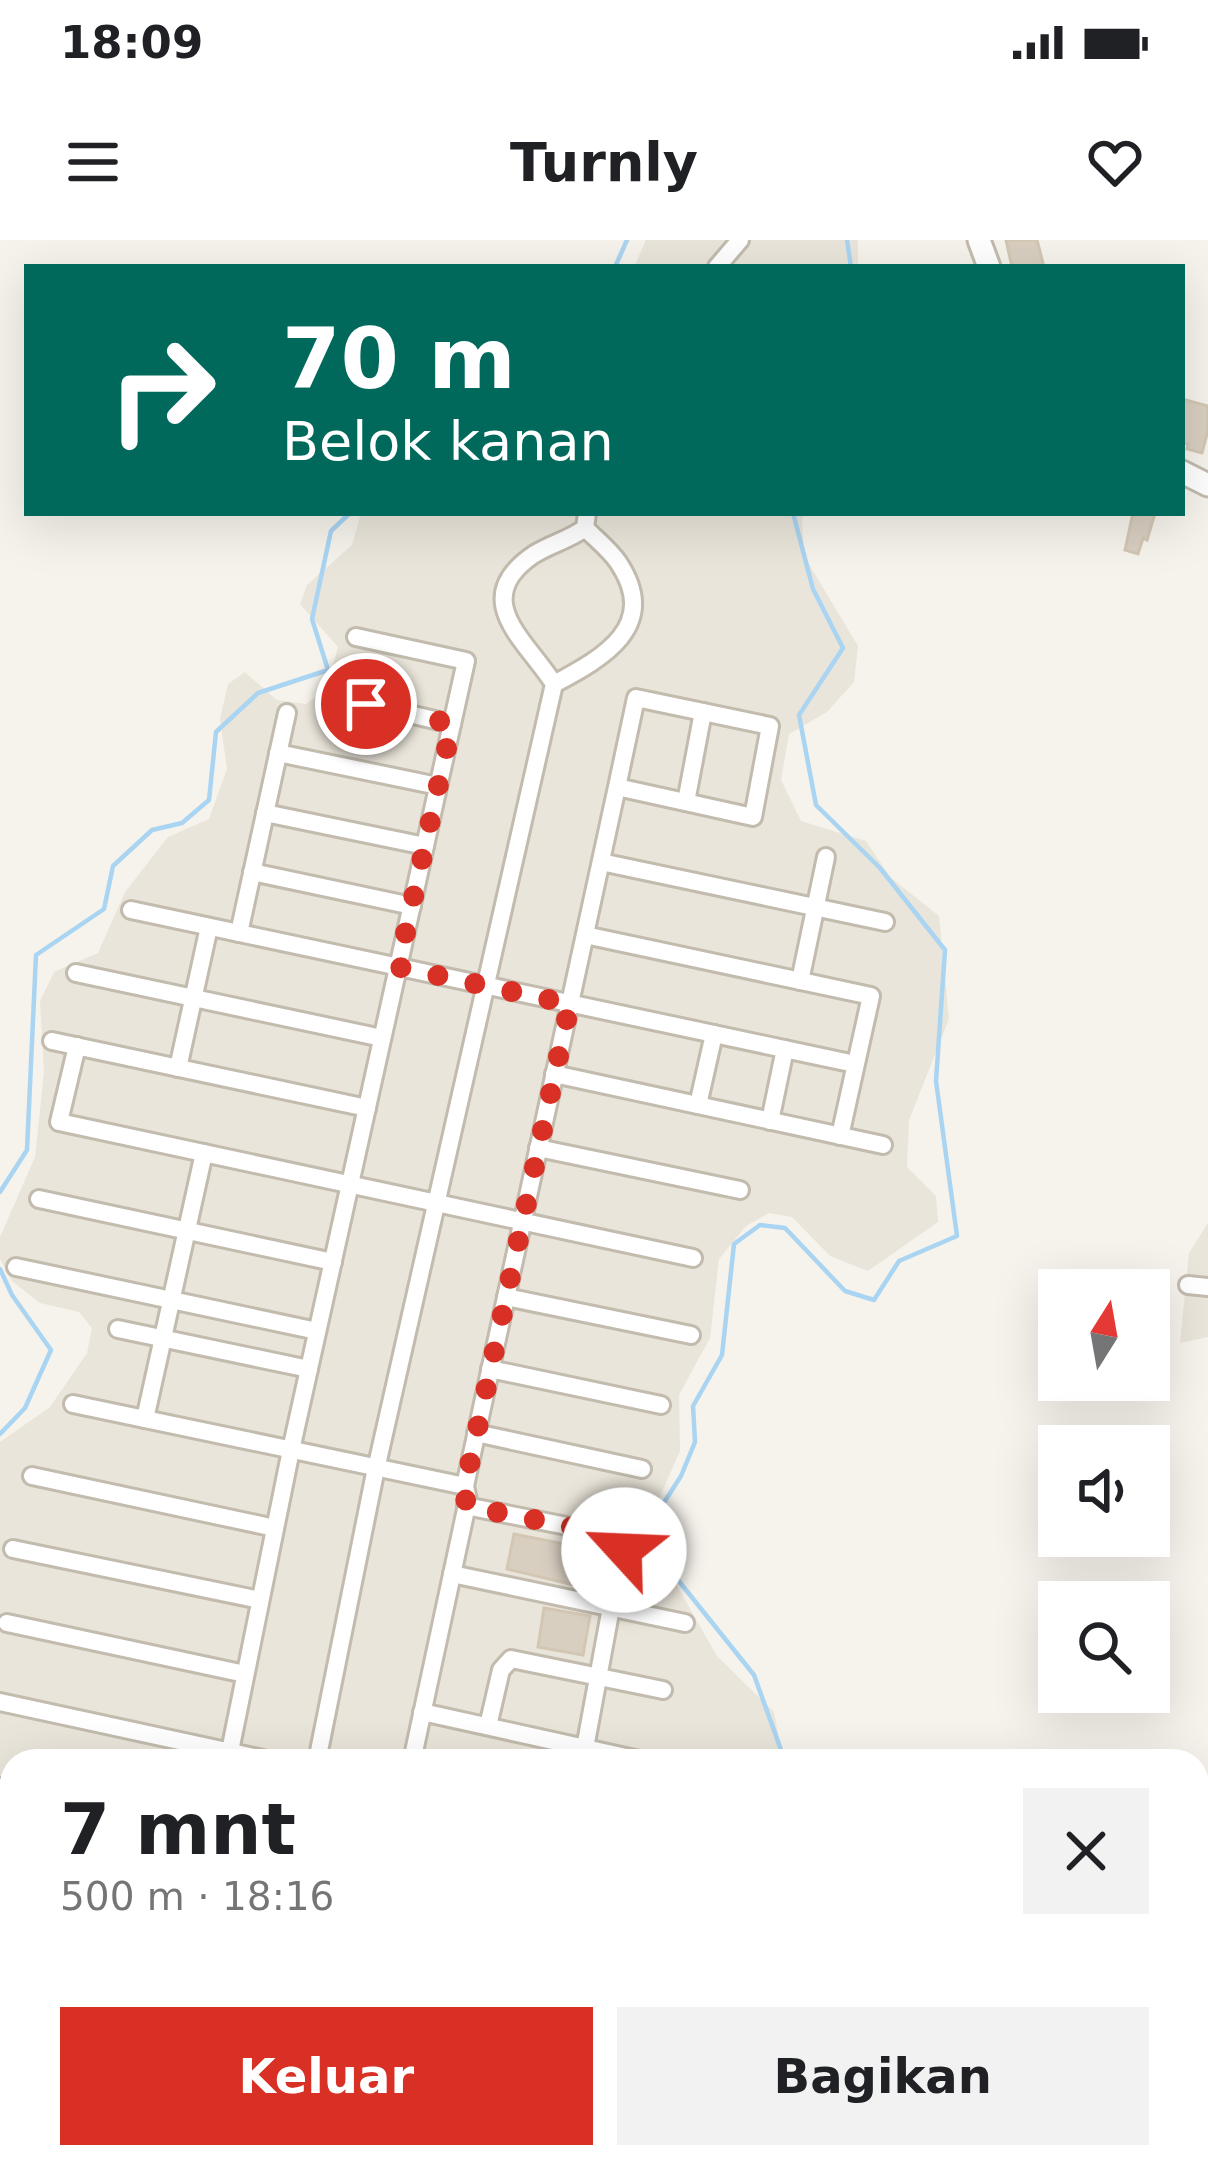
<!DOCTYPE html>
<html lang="id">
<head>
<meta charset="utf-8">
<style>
  :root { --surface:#fff; --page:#f2f2f2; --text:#202124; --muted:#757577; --accent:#d93025 }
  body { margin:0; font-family:"DejaVu Sans",sans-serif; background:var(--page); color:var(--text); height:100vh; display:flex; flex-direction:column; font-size:45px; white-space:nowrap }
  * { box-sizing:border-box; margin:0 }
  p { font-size:39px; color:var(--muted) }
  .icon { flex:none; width:66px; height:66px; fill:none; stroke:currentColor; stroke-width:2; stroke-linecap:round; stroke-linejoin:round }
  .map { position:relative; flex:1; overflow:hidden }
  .sheet { position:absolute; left:0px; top:1509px; width:1209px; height:420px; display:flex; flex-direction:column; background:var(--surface); border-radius:36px 36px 0 0; box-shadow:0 12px 48px #0002 }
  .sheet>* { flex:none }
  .guide { position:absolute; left:24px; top:24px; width:1161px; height:252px; border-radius:0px; box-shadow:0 12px 48px #0002; background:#00695c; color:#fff; overflow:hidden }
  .needle { width:78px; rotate:11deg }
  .buttons { position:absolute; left:1038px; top:1029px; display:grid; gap:24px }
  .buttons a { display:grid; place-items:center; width:132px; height:132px; border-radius:0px; background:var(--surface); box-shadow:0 12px 48px #0002; font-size:60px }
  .pin { position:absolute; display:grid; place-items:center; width:102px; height:102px; color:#fff; margin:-51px; border:6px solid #fff; border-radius:50%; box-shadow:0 3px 12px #0007 }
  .me { position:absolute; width:132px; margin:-66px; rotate:295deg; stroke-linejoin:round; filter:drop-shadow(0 0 9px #0008) }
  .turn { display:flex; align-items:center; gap:42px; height:252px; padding:0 60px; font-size:54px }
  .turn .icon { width:156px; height:156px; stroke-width:2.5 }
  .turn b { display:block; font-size:84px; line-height:102px }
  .round { display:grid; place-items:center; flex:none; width:126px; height:126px; border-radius:0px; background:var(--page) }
  .headline { display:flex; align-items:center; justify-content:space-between; height:204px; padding:0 60px }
  h1 { font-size:72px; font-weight:800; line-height:90px }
  .cta { display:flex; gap:24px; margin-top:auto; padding:24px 60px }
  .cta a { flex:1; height:138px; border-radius:0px; background:var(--accent); color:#fff; font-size:48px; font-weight:800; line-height:138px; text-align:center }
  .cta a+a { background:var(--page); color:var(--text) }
  .status { display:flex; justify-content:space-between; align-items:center; height:84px; padding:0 60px; background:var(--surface); direction:ltr }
  .status svg { height:33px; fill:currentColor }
  header { display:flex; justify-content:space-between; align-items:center; height:156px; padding:0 60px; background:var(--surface); font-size:54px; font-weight:800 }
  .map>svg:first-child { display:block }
  .residential { fill:#eae5da }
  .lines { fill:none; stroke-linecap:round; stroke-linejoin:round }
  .stream { stroke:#a9d4f2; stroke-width:4.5 }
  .building { fill:#d8cfc1; stroke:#d3c7b4; stroke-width:3 }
  .minor-casing { stroke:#c2bbae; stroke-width:22 }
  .tertiary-casing { stroke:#c2bbae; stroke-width:27 }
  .minor { stroke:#fff; stroke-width:16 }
  .tertiary { stroke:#fff; stroke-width:21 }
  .route { stroke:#d93025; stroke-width:21; stroke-dasharray:0 37.8 }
</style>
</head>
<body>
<div class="status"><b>18:09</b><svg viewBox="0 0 49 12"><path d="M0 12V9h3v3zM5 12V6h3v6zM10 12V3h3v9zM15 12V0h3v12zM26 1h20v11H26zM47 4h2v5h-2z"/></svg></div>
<header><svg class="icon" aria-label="menu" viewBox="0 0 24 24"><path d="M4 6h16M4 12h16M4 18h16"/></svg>Turnly<svg class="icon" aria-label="heart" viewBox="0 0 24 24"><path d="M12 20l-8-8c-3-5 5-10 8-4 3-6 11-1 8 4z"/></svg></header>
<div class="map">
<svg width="1208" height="1929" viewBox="0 0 1208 1929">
  <rect width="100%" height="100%" fill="#f6f3ec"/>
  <g class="residential">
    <polygon points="646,0 858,0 858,27 634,27"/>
    <polygon points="361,273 806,273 802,278 804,316 858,406 854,442 827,472 789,494 781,540 801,581 866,601 890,637 939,676 949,779 909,880 907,927 936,956 938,982 868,1031 830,1016 792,977 769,973 746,986 719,1019 710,1098 679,1155 680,1211 656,1265 652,1302 717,1416 774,1472 783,1521 12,1521 12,1872 0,1871 0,1202 50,1167 87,1113 92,1088 79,1072 40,1063 12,1041 0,1019 0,997 35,917 44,832 40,761 54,732 98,713 125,652 168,597 209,579 227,529 220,479 228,444 245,432 277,460 306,464 326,450 338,407 300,364 307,345 352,305"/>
    <polygon points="1208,983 1208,1097 1180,1103 1189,1013"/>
    <polygon points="234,1917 557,1917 553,1929 280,1929"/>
  </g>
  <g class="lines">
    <g class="stream">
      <polyline points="847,0 851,27"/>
      <polyline points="615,27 627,0"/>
      <polyline points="0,952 27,910 36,715 104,669 113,626 152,590 182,583 209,560 216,492 258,453 328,430 312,379 331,291 350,273"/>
      <polyline points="0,1029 12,1055 51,1110 25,1168 0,1194"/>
      <polyline points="785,1521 754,1435 658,1315 656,1275 681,1236 695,1202 693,1166 722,1115 734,1004 760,985 785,988 845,1051 874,1060 899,1021 957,996 936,841 945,710 880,628 816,565 799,475 843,408 813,349 793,273"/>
      <polyline points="670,1929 673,1917"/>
    </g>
  </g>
  <g class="building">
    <polygon points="1006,0 1037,0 1044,27 1012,27"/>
    <polygon points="1182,159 1208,166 1208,190 1202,213 1187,209 1188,204 1182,202"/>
    <polygon points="1133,273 1155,273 1147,300 1143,298 1138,314 1125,310"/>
    <polygon points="514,1294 604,1312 595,1350 507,1329"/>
    <polygon points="544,1368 590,1376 583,1415 538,1407"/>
  </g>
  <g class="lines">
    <defs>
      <g id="minor">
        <polyline points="717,27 740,0"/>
        <path d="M554,444C603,418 661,386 618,322C610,310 596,299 585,288"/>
        <polyline points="366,464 452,484"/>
        <polyline points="278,513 438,546"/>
        <polyline points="686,562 703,472"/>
        <polyline points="265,573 425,606"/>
        <polyline points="601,622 885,682"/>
        <polyline points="252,632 412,666"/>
        <polyline points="131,670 855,824"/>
        <polyline points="239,693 287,473"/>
        <polyline points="585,695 871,756 840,896"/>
        <polyline points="76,733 382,798"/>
        <polyline points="800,741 826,617"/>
        <polyline points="52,801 367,868"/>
        <polyline points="77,806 59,882 693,1018"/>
        <polyline points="178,828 209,687"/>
        <polyline points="554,834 883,905"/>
        <polyline points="698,865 714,794"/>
        <polyline points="770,881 785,809"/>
        <polyline points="538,908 740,950"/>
        <polyline points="39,959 333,1022"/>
        <polyline points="16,1027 317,1091"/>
        <polyline points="1188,1045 1208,1047"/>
        <polyline points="506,1057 691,1095"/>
        <polyline points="118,1089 309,1129"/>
        <polyline points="490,1129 661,1165"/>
        <polyline points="73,1164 465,1246 468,1260 412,1521"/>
        <polyline points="145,1179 204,913"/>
        <polyline points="476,1193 642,1229"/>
        <polyline points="32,1236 275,1288"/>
        <polyline points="465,1246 617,547 636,458 770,486 753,577 617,547"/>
        <polyline points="466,1266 612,1295 623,1303 585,1508"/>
        <polyline points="13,1309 260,1360"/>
        <polyline points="452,1334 685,1383"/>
        <polyline points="7,1383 245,1434"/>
        <polyline points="0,1462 272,1521"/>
        <polyline points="422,1472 644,1521"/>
        <polyline points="488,1486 501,1430 511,1419 663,1450"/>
        <polyline points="228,1521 291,1210 466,421 356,397"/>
        <path d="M317,1521L374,1238L554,444C527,401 468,360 533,315C550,304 569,300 585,288L587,273"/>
        <polyline points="0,1547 12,1549"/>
        <polyline points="0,1634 12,1636"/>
        <polyline points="0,1886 12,1887"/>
        <polyline points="70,1917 81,1929"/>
        <polyline points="421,1917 422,1929"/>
        <polyline points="611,1929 613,1917"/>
      </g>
      <g id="tertiary">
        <polyline points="979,0 989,27"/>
        <polyline points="1182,232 1208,245"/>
      </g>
    </defs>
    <use href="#minor" class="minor-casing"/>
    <use href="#tertiary" class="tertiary-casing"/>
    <use href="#minor" class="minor"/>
    <use href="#tertiary" class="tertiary"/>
  </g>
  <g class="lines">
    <polyline class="route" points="366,464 452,484 398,727 570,764 465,1246 466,1266 612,1295 620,1299 624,1310"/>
  </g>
</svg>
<div class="buttons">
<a><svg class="needle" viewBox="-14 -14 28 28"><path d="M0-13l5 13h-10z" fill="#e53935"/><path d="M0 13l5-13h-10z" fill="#757577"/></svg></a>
<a><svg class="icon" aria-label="sound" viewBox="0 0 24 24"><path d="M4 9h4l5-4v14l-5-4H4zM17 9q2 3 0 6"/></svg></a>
<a><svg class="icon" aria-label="search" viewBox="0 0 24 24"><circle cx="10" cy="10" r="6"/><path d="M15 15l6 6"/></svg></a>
</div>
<div class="pin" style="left:366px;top:464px;background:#d93025"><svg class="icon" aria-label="arrive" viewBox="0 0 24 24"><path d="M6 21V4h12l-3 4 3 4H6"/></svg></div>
<svg class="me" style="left:624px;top:1310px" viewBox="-20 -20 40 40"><circle r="19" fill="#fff"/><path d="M0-13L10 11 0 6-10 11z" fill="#d93025"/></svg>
<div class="guide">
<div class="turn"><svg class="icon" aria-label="right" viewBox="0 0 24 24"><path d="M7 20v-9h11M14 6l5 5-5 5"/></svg><div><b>70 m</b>Belok kanan</div></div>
</div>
<section class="sheet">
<div class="headline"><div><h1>7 mnt</h1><p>500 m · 18:16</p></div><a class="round"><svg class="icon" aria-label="close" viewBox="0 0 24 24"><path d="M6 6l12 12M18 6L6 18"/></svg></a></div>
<div class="cta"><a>Keluar</a><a>Bagikan</a></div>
</section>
</div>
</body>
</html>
